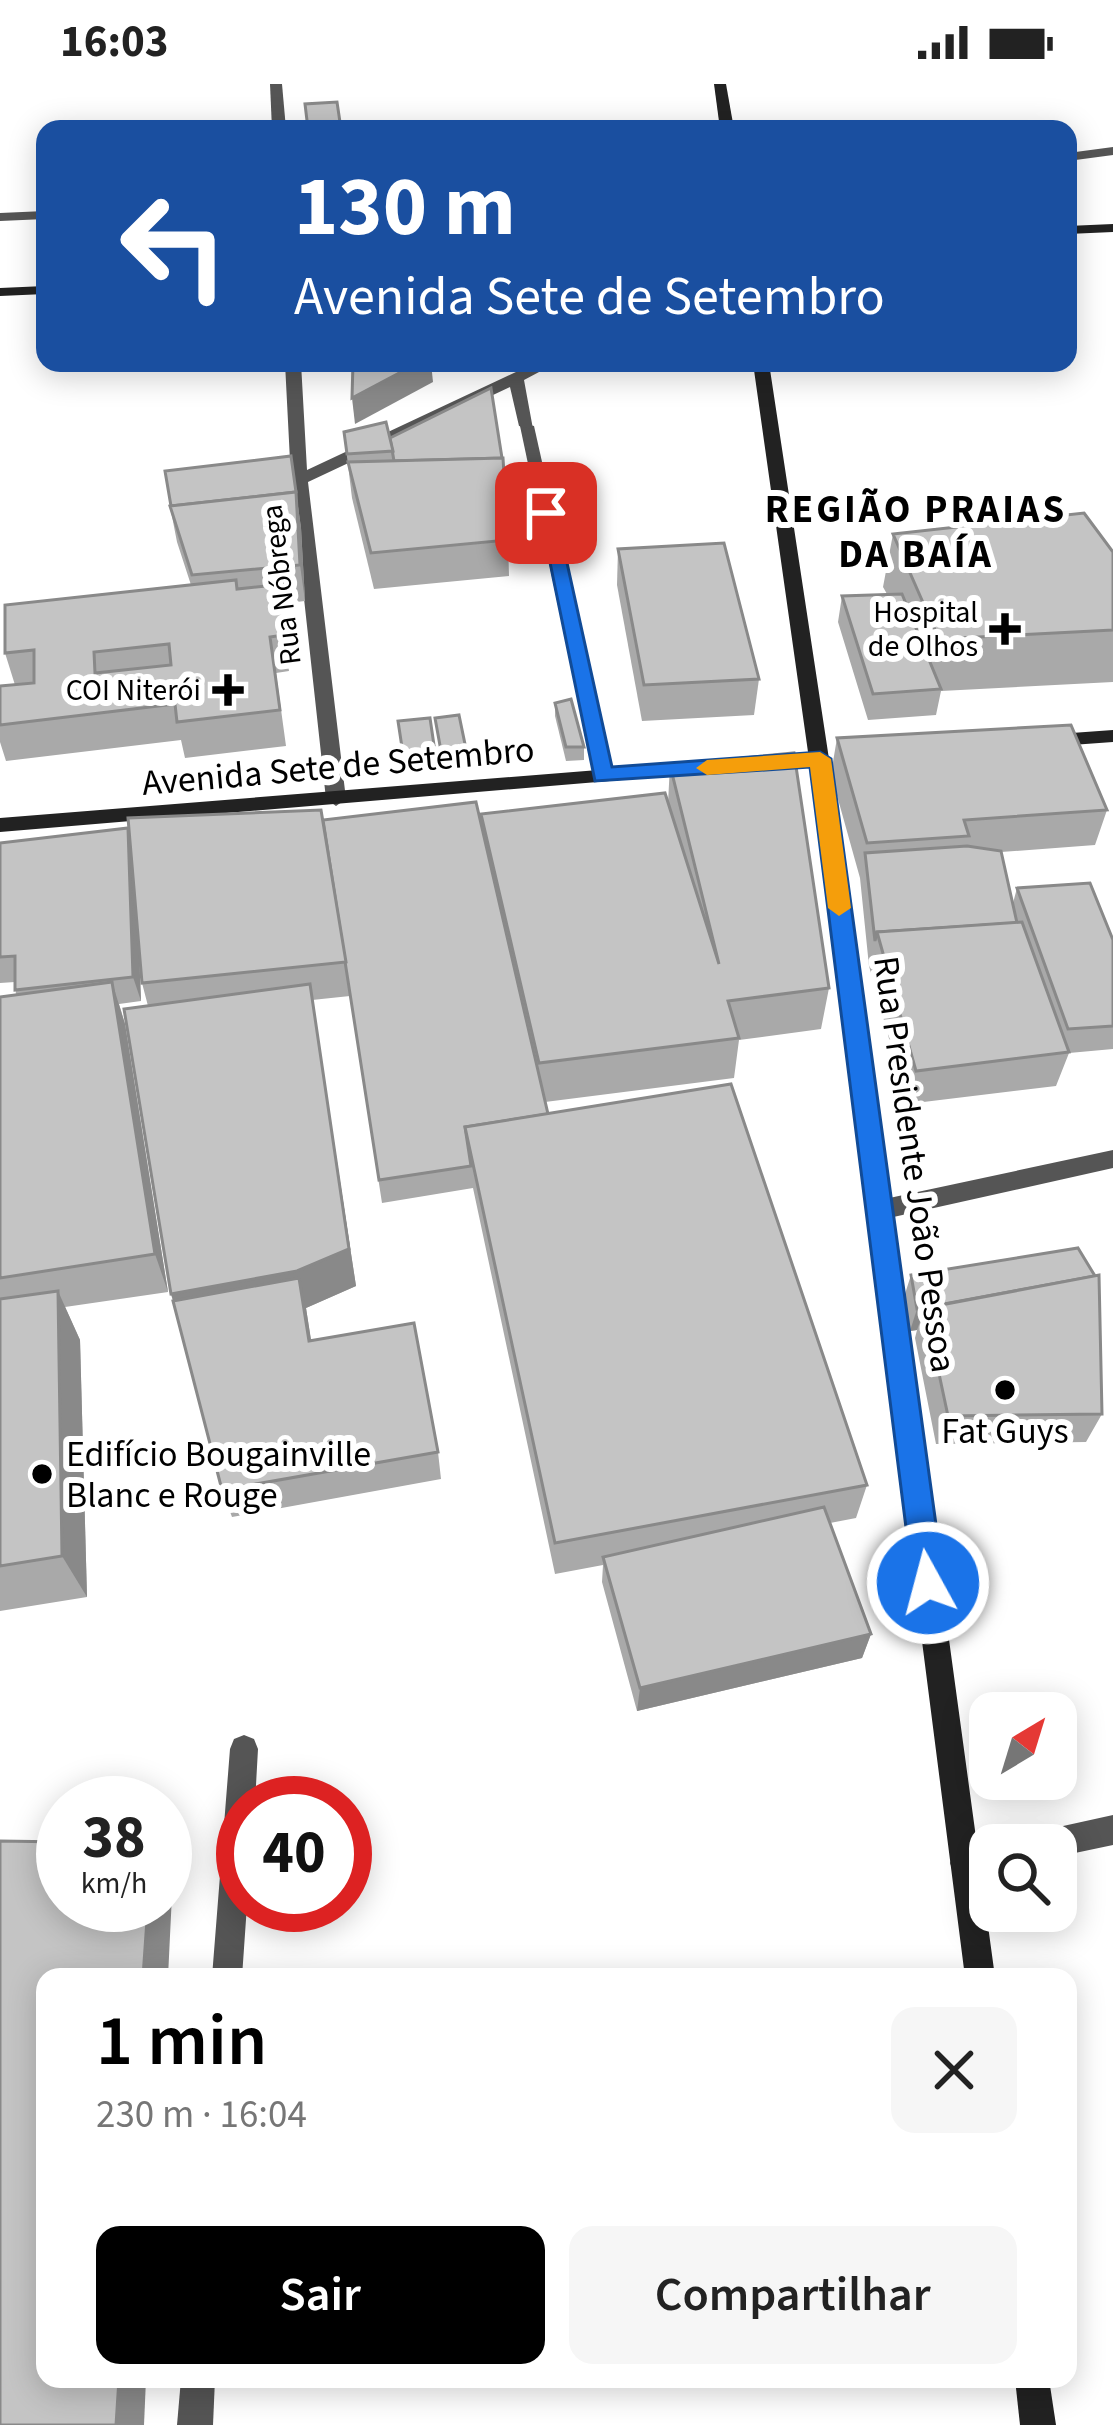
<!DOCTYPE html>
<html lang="pt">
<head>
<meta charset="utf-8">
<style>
  :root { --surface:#fff; --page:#f6f6f6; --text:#222; --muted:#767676; --accent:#000 }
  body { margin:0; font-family:"Source Sans 3",sans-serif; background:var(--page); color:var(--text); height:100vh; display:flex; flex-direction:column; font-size:45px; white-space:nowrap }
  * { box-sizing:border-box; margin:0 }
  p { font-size:39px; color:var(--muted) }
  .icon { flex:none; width:66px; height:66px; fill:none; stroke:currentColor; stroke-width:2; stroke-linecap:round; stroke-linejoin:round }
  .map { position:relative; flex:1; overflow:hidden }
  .drawer { position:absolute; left:36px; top:1884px; width:1041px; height:420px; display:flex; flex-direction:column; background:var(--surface); border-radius:24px; box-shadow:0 6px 30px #0003 }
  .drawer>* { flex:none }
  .guide { position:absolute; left:36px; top:36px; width:1041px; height:252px; border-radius:24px; box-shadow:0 6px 30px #0003; background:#1a4fa0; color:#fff; overflow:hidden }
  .needle { width:78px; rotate:38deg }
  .tools { position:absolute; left:969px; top:1608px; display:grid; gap:24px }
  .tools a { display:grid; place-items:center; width:108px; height:108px; border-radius:24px; background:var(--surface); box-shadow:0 6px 30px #0003; font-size:60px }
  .speed { position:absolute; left:36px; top:1692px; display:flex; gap:24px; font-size:60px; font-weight:700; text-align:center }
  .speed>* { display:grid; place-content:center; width:156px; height:156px; border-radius:50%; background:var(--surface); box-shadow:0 6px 30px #0003; line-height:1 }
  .speed small { font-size:30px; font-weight:400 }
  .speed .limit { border:18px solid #d22; background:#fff; color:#111 }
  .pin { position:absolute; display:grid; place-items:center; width:102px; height:102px; color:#fff; margin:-51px; border-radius:24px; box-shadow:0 6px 18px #0006 }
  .me { position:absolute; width:132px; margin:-66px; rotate:353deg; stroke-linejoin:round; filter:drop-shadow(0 0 9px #0008) }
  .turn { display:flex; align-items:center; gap:42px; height:252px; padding:0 60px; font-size:54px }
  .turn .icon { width:156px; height:156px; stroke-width:2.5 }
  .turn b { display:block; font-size:84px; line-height:102px }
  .round { display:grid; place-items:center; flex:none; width:126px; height:126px; border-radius:24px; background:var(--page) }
  .headline { display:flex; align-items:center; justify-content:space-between; height:204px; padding:0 60px }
  h1 { font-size:72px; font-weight:600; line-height:90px; color:var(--accent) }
  .button { display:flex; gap:24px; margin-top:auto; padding:24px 60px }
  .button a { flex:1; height:138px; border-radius:24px; background:var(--accent); color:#fff; font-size:48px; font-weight:600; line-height:138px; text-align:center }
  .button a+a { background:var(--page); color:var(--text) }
  .status { display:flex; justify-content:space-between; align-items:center; height:84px; padding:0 60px; background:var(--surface); direction:ltr }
  .status svg { height:33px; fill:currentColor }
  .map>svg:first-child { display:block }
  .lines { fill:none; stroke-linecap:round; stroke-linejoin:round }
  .lane { fill:#555; fill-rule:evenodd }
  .street { fill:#555; fill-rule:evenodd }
  .secondary { fill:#222; fill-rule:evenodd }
  .wall { fill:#a9a9a9 }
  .shaded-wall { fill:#898989 }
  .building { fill:#c4c4c4; stroke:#898989; stroke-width:3; fill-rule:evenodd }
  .route { fill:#1a73e8; stroke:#114b97; stroke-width:3 }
  .slow { fill:#f59e0b }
  .poi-dot { fill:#000; stroke:#fff; stroke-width:4.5 }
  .labels { text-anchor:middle; stroke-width:12; stroke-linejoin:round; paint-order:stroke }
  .far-street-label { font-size:30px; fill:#000; stroke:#fff }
  .far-poi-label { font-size:30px; fill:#000; stroke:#fff; text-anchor:end }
  .street-label { font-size:36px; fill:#000; stroke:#fff }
  .poi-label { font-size:36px; fill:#000; stroke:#fff }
  .far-district-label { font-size:39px; font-weight:bold; letter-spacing:3px; fill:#000; stroke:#fff }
</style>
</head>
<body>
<div class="status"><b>16:03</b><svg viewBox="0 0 49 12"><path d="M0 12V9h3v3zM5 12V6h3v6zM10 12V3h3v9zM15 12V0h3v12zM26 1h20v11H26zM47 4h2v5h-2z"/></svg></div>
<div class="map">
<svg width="1113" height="2341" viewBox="0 0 1113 2341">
  <rect width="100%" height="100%" fill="#fff"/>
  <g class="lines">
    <polygon class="lane" points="522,339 534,342 612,691 603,697 594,691 520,342"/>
    <g class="street">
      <polygon points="270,0 282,0 286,45 272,45"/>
      <polygon points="1113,63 1113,71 1068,77 1068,69"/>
      <polygon points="45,127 45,135 0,137 0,129"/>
      <polygon points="285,279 301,279 307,386 535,279 556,279 524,296 533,345 519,342 510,303 308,398 346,715 336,722 326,715 291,396"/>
      <polygon points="1113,1066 1113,1084 880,1136 872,1133 868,1126 872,1119 880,1116"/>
      <polygon points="244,1651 254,1655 258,1665 255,1719 243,1719 243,1821 247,1821 242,1893 212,1893 230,1665 234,1655"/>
      <polygon points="1113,1731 1113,1761 1056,1773 1056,1761 1030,1761 1035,1751 1045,1746"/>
      <polygon points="990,1758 997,1761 990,1761 990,1788 965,1794 954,1790 950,1779 954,1768"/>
      <polygon points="181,2295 215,2295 213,2341 177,2341"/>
    </g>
    <g class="secondary">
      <polygon points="714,0 726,0 734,45 720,45"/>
      <polygon points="1113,140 1113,148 1068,150 1068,142"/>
      <polygon points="45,202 45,210 0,212 0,204"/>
      <polygon points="753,279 769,279 829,675 995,1893 965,1893 809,675"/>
      <polygon points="1113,646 1113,658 1044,663 1034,657 1044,651"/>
      <polygon points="698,678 708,684 705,689 0,748 0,734"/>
      <polygon points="1015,2295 1049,2295 1056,2341 1020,2341"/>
    </g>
  </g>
  <g class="wall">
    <polygon points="344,348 390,354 508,456 509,492 374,505 352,414"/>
    <polygon points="291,372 301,444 305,517 279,520 289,587 276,589 286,662 185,674 181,656 6,677 0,658 0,602 15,601 5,569 191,501 177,458 170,422"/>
    <polygon points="893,450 1113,468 1113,598 941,607 936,631 868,636 838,538 842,512 887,510 883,503"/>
    <polygon points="618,465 759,595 754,631 642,637 617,501"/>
    <polygon points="555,619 584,663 584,676 566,677 555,632"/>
    <polygon points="435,634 466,665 467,678 442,680"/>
    <polygon points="398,637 435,668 436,681 404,684"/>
    <polygon points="837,654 1107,726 1095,761 1001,768 1013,819 1017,804 1113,856 1113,965 1069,969 1056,1002 907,1020 869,882 860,794 831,690"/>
    <polygon points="670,681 829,904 821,945 739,956 734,994 545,1018 548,1030 867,1401 856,1434 830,1439 871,1550 862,1574 637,1627 602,1498 603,1481 555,1490 473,1104 382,1119 350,912 312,916 356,1202 306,1224 311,1257 438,1368 441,1395 232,1433 222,1406 171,1210 148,922 142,899 139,865 141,917 119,920 125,940 168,1208 65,1223 80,1256 87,1513 0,1527 0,913 16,911 15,898 0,899 0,759 323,736 482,747 481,730 668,719"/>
    <polygon points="911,1191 1102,1330 1086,1358 936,1360 915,1254 917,1246 910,1247 904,1213"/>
  </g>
  <g class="shaded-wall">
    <polygon points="418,279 431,279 433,298 355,340 352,314"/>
    <polygon points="296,408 301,444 305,517 300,481"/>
    <polygon points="128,744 135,770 141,917 133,893"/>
    <polygon points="112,898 125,940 168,1208 155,1170"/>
    <polygon points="310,900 356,1202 306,1224 316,1287 309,1257 184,1247 171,1210"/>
    <polygon points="58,1207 80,1256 87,1513 62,1472"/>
    <polygon points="925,1224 917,1246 910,1247 917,1225"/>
    <polygon points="871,1550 862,1574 637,1627 640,1604"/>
    <polygon points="165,1779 173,1790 168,1893 143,1893 148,1821 165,1821"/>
    <polygon points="119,2295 146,2295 144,2341 116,2341"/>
  </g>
  <g class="building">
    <polygon points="337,18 341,45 308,45 305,20"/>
    <polygon points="353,279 418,279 352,314"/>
    <polygon points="491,304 502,374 394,377 390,354"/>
    <polygon points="386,338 393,367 347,370 344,348"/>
    <polygon points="291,372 296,408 171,422 165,387"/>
    <polygon points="503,374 508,456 371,469 348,378"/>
    <polygon points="296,408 300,481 192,491 170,422"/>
    <polygon points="1084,429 1113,468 1113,546 939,555 893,450"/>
    <polygon points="724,459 759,595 644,601 618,465"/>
    <path d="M236,496L237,505L276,501L284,551L270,553L280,626L177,638L175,620L0,641V602L34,599V566L5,569V521ZM169,560L171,581L95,589L94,568Z"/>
    <polygon points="902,510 941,605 873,610 842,512"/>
    <polygon points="571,615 584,663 566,663 555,619"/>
    <polygon points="459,631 466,665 441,667 435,634"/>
    <polygon points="430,634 435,668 403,670 398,637"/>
    <polygon points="1071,641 1107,726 964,736 969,752 867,759 837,654"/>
    <polygon points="794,669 829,904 728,917 739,954 539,979 481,730 665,709 719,880 670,681"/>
    <polygon points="476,718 548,1030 465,1043 471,1082 379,1096 323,736"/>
    <polygon points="321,726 346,878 142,899 128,734"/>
    <polygon points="128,744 133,893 15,906 15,872 0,873 0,759"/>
    <polygon points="967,762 1001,767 1017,839 877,848 875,857 865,769"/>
    <polygon points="1090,799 1113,856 1113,942 1068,945 1017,804"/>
    <polygon points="1022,838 1069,968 916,987 877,848"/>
    <polygon points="112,898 155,1170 0,1194 0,913"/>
    <polygon points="310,900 349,1165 297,1187 171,1210 124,925"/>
    <polygon points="731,1000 867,1401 555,1459 465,1043"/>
    <polygon points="1078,1164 1095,1192 917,1225 911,1191"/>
    <polygon points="1099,1191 1102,1330 948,1332 925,1224"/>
    <polygon points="299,1194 309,1257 414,1239 438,1368 222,1406 173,1217"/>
    <polygon points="58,1207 62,1472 0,1482 0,1215"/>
    <polygon points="824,1423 871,1550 640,1604 603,1473"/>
    <polygon points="0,1757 63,1758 63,1821 148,1821 143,1893 45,1893 45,2295 119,2295 116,2341 0,2341"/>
  </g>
  <polygon class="route" points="539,425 556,429 612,683 820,668 831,675 944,1499 939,1509 928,1514 918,1509 913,1499 810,683 595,697"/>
  <polygon class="slow" points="820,668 831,675 851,824 839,832 828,824 810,683 707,691 696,684 707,676"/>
  <g class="poi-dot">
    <path d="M999 527h12v12h12v12h-12v12h-12v-12h-12v-12h12z"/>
    <path d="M222 588h12v12h12v12h-12v12h-12v-12h-12v-12h12z"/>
    <circle cx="1005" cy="1306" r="12"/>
    <circle cx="42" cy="1390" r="12"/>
  </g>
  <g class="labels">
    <g class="far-street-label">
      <text transform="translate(281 501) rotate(-97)" y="10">Rua Nóbrega</text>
    </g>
    <g class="far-poi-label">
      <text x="978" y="538">Hospital<tspan x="978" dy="34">de Olhos</tspan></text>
      <text x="201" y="616">COI Niterói</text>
    </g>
    <g class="street-label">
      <text transform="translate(338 681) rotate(-5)" y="13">Avenida Sete de Setembro</text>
      <text transform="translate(916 1080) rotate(82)" y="13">Rua Presidente João Pessoa</text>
    </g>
    <g class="poi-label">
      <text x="1005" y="1359">Fat Guys</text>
      <text x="66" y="1382" text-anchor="start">Edifício Bougainville<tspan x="66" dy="41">Blanc e Rouge</tspan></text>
    </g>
    <g class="far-district-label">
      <text x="916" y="438">REGIÃO PRAIAS<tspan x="916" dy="45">DA BAÍA</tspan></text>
    </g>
  </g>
</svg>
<div class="tools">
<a><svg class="needle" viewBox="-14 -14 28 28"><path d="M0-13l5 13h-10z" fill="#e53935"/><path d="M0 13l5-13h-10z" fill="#767676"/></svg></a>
<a><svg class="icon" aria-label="search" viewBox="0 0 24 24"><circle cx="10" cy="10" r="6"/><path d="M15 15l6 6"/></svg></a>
</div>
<div class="speed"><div>38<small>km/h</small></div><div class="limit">40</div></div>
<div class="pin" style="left:546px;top:429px;background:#d93025"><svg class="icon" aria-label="arrive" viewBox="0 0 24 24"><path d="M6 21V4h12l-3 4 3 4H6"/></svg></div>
<svg class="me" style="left:928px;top:1499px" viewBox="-20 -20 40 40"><circle r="17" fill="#1a73e8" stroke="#fff" stroke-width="3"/><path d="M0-11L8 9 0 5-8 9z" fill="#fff"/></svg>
<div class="guide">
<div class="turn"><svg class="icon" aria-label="left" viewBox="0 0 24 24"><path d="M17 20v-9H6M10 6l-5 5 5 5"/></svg><div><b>130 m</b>Avenida Sete de Setembro</div></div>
</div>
<section class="drawer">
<div class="headline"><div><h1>1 min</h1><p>230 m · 16:04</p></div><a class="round"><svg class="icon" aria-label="close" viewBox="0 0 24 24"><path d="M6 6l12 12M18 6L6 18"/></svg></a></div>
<div class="button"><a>Sair</a><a>Compartilhar</a></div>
</section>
</div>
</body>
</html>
